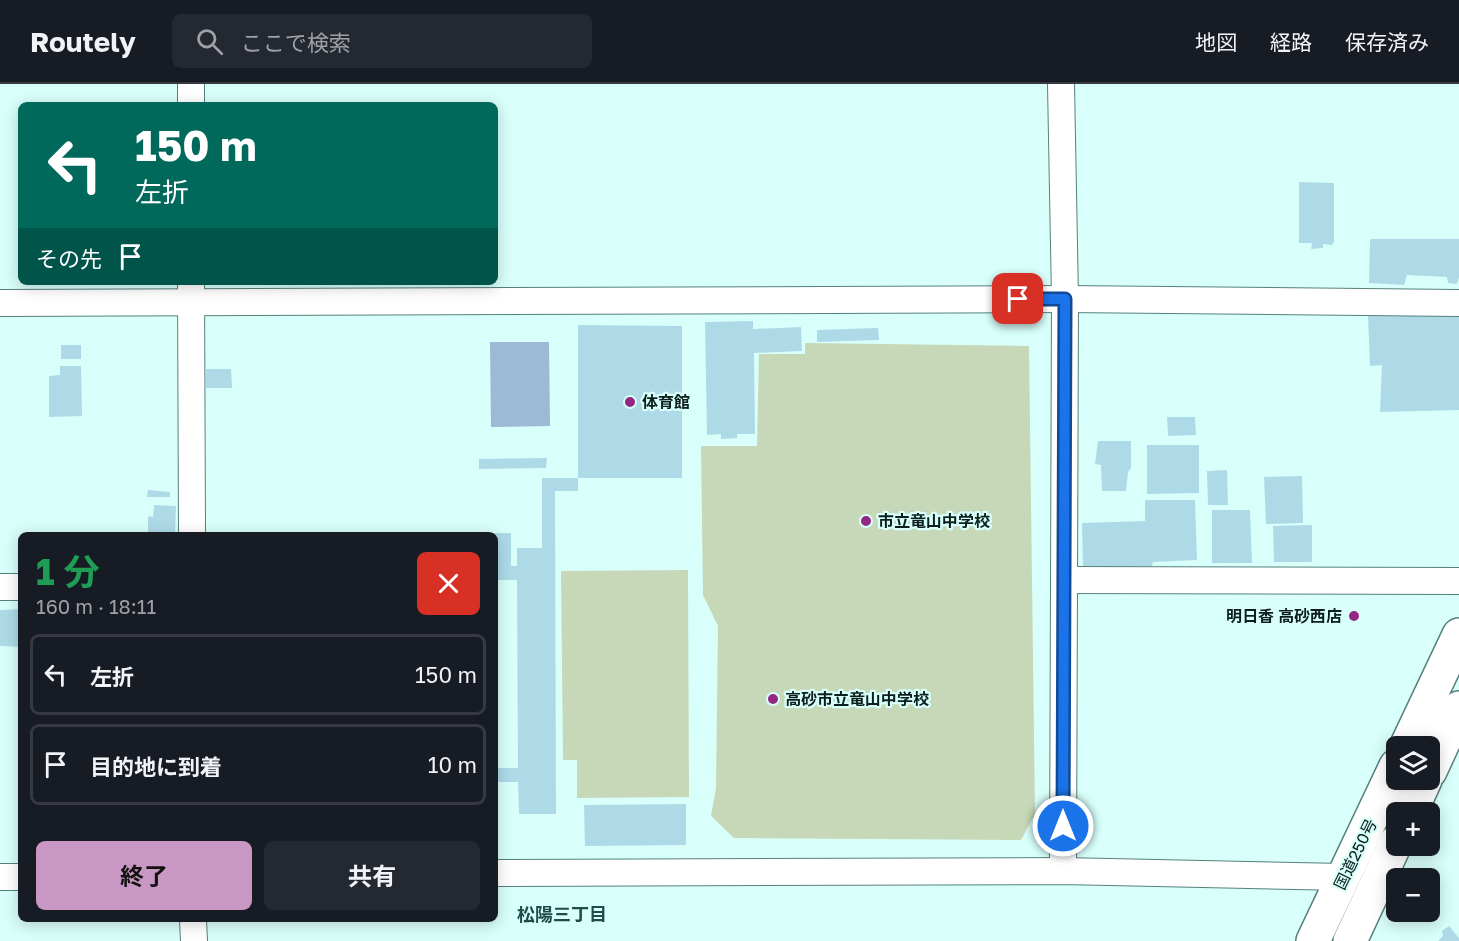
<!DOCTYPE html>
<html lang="ja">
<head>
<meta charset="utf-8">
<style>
  :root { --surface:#171b24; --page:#242831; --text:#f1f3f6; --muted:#9ea1a6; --line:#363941; --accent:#c897c3 }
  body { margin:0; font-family:"Golos Text","Noto Sans JP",sans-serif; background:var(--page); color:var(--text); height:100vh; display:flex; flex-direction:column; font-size:22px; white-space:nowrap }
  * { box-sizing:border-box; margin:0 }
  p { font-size:20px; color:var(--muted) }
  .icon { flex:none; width:33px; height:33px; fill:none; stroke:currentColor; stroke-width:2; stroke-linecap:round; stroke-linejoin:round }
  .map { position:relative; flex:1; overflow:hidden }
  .details { position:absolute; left:18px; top:448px; width:480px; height:390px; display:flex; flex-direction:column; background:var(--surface); border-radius:9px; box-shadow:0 3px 15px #0003 }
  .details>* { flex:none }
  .hud { position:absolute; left:18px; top:18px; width:480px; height:183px; border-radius:9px; box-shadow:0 3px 15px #0003; background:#00695c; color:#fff; overflow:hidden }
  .buttons { position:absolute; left:1386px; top:652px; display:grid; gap:12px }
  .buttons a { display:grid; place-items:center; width:54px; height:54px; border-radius:9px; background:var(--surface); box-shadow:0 3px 15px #0003; font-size:30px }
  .pin { position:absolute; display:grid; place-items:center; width:51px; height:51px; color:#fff; margin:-26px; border-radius:12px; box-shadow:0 3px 9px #0006 }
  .me { position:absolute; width:66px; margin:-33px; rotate:0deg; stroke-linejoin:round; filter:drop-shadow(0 0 4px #0008) }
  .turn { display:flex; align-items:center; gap:21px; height:126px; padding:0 18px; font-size:27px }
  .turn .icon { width:78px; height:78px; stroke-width:2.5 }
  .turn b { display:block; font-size:42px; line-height:51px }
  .then { display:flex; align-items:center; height:57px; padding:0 18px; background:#0003; gap:12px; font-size:22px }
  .round { display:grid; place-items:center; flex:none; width:63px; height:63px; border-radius:9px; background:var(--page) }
  .summary { display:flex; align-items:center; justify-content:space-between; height:102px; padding:0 18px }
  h1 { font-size:36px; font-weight:700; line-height:45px; color:#1e9e55 }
  .primary-button { display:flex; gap:12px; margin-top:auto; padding:12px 18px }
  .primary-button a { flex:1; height:69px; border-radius:9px; background:var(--accent); color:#111; font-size:24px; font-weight:700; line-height:69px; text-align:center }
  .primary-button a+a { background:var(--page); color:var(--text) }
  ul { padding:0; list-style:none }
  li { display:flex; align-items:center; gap:18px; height:81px; margin:0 12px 9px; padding:0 6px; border:3px solid var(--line); border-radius:9px }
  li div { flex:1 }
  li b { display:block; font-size:22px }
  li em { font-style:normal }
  header { display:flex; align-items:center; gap:36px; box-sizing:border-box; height:84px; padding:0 30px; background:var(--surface); border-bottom:2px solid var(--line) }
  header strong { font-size:28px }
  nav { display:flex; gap:33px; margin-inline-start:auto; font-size:21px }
  .search { width:420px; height:54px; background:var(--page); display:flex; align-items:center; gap:15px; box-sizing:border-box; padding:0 21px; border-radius:9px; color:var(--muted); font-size:22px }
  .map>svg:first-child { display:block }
  .green { fill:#c7d8b8 }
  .water { fill:#9db9d5 }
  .building { fill:#aedae8 }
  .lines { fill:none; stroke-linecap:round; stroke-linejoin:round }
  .minor-casing { stroke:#55817d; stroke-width:28 }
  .trunk-casing { stroke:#55817d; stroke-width:36 }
  .minor { stroke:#fff; stroke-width:26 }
  .trunk { stroke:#fff; stroke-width:33 }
  .route-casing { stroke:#114b97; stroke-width:15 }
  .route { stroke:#1a73e8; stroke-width:10 }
  .poi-dot { fill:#962684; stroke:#d9fffb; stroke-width:2 }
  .labels { text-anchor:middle; stroke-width:4.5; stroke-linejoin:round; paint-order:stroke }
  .poi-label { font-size:16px; font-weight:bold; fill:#0c1f1d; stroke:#d9fffb; text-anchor:start }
  .street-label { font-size:16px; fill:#0c1f1d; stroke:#d9fffb }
  .neighbourhood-label { font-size:18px; font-weight:bold; fill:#1f4b48; stroke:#d9fffb }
</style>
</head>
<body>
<header>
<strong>Routely</strong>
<div class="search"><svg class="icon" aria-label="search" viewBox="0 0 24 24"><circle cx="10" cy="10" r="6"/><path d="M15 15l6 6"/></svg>ここで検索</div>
<nav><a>地図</a><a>経路</a><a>保存済み</a></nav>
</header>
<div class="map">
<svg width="1459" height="857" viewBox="0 0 1459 857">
  <rect width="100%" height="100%" fill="#d9fffb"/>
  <g class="green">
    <polygon points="805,259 1029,262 1035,730 1021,756 734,754 711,732 716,704 718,542 703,511 701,362 757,362 759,270 805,270"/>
    <polygon points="688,486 689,713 577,714 577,676 563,676 561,487"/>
  </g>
  <polygon class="water" points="490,258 549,258 550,342 491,343"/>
  <g class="building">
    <polygon points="1299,98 1334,99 1334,158 1332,161 1323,160 1323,164 1311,165 1312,159 1299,159"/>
    <polygon points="1371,155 1459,155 1459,193 1457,200 1448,199 1447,193 1407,191 1404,201 1369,199 1370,157"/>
    <polygon points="1370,230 1459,230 1459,326 1380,328 1382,281 1370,282 1368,232"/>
    <polygon points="753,237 753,245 801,243 802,267 754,269 755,350 737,350 737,354 721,355 721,350 707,351 705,238"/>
    <polygon points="578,241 682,242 682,394 578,394 578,407 555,407 556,730 519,730 518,698 495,698 495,684 518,684 517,496 495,496 495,452 435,452 435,449 511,449 511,482 517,482 517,464 542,464 542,394 578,394"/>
    <polygon points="878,244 879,256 817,258 817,246"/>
    <rect x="61" y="261" width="20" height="14"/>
    <polygon points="60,282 81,282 82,332 49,333 49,292 60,291"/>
    <polygon points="206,285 231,285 232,304 206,304"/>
    <polygon points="1167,333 1195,333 1196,351 1168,352"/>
    <polygon points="1098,357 1131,357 1131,384 1128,388 1126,407 1102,407 1101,381 1095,380"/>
    <polygon points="1147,361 1199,361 1199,409 1147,410"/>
    <polygon points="547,374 546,384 479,385 479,375"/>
    <polygon points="1227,386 1228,421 1208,421 1207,387"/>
    <polygon points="1302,392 1303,439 1266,440 1264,393"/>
    <polygon points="148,406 170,408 170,413 147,413"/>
    <polygon points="1145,416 1195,416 1197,476 1153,478 1152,482 1083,483 1082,439 1145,437"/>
    <polygon points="154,421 176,422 175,452 148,452 148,434 149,432 153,433"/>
    <polygon points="1212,426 1250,426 1252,479 1212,479"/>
    <polygon points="1312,441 1312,478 1274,478 1273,442"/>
    <polygon points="21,525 21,563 0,562 0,526"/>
    <polygon points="686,720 686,761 585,762 584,721"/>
    <polygon points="1449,842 1459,854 1459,857 1438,857 1443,852 1442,847"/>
  </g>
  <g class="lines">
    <defs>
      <g id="minor">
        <polyline points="191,0 191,21"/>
        <polyline points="1061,0 1065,215 1063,787"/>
        <polyline points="191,198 192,452"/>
        <polyline points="0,219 1065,215 1459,219"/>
        <polyline points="1064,496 1459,497"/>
        <polyline points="0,503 21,503"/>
        <polyline points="495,789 1063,787 1344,793"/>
        <polyline points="0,793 21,793"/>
        <polyline points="193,836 194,857"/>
      </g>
      <g id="trunk">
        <polyline points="1406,663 1459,551"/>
        <polyline points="1430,687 1459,624"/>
        <polyline points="1410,729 1425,696"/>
        <polyline points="1313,857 1396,682"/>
        <polyline points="1350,857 1396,758"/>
      </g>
    </defs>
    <use href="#minor" class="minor-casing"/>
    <use href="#trunk" class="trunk-casing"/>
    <use href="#minor" class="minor"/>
    <use href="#trunk" class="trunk"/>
  </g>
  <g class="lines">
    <defs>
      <polyline id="route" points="1018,215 1065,215 1063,742"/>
    </defs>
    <use href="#route" class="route-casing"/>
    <use href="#route" class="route"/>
  </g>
  <g class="poi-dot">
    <circle cx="630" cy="318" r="6"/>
    <circle cx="866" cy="437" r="6"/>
    <circle cx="1354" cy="532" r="6"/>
    <circle cx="773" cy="615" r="6"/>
  </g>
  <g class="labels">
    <g class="poi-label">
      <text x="642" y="324">体育館</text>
      <text x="878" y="443">市立竜山中学校</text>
      <text x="1342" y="538" text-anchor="end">明日香 高砂西店</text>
      <text x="785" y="621">高砂市立竜山中学校</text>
    </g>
    <g class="street-label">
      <text transform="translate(1355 770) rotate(-64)" y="6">国道250号</text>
    </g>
    <g class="neighbourhood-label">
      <text x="562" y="837">松陽三丁目</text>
    </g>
  </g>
</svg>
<div class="buttons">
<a><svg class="icon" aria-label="layers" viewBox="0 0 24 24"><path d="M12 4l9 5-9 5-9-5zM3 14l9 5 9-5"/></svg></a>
<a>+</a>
<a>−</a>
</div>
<div class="pin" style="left:1018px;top:215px;background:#d93025"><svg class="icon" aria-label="arrive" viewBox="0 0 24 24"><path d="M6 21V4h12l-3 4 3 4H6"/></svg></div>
<svg class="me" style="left:1063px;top:742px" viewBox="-20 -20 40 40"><circle r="17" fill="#1a73e8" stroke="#fff" stroke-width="3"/><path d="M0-11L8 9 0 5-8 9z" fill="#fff"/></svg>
<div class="hud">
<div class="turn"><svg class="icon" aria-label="left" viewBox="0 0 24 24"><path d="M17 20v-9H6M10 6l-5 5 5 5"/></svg><div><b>150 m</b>左折</div></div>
<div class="then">その先<svg class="icon" aria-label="arrive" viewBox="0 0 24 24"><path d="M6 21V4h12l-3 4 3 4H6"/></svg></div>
</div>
<section class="details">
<div class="summary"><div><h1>1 分</h1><p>160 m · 18:11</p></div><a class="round" style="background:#d93025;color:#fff"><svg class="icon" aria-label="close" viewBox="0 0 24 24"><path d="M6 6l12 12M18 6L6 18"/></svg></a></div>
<ul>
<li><svg class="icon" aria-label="left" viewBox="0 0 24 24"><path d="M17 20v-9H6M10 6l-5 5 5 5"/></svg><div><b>左折</b></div><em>150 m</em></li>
<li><svg class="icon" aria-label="arrive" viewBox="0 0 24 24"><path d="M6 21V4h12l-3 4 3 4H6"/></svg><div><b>目的地に到着</b></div><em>10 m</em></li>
</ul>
<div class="primary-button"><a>終了</a><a>共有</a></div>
</section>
</div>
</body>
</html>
